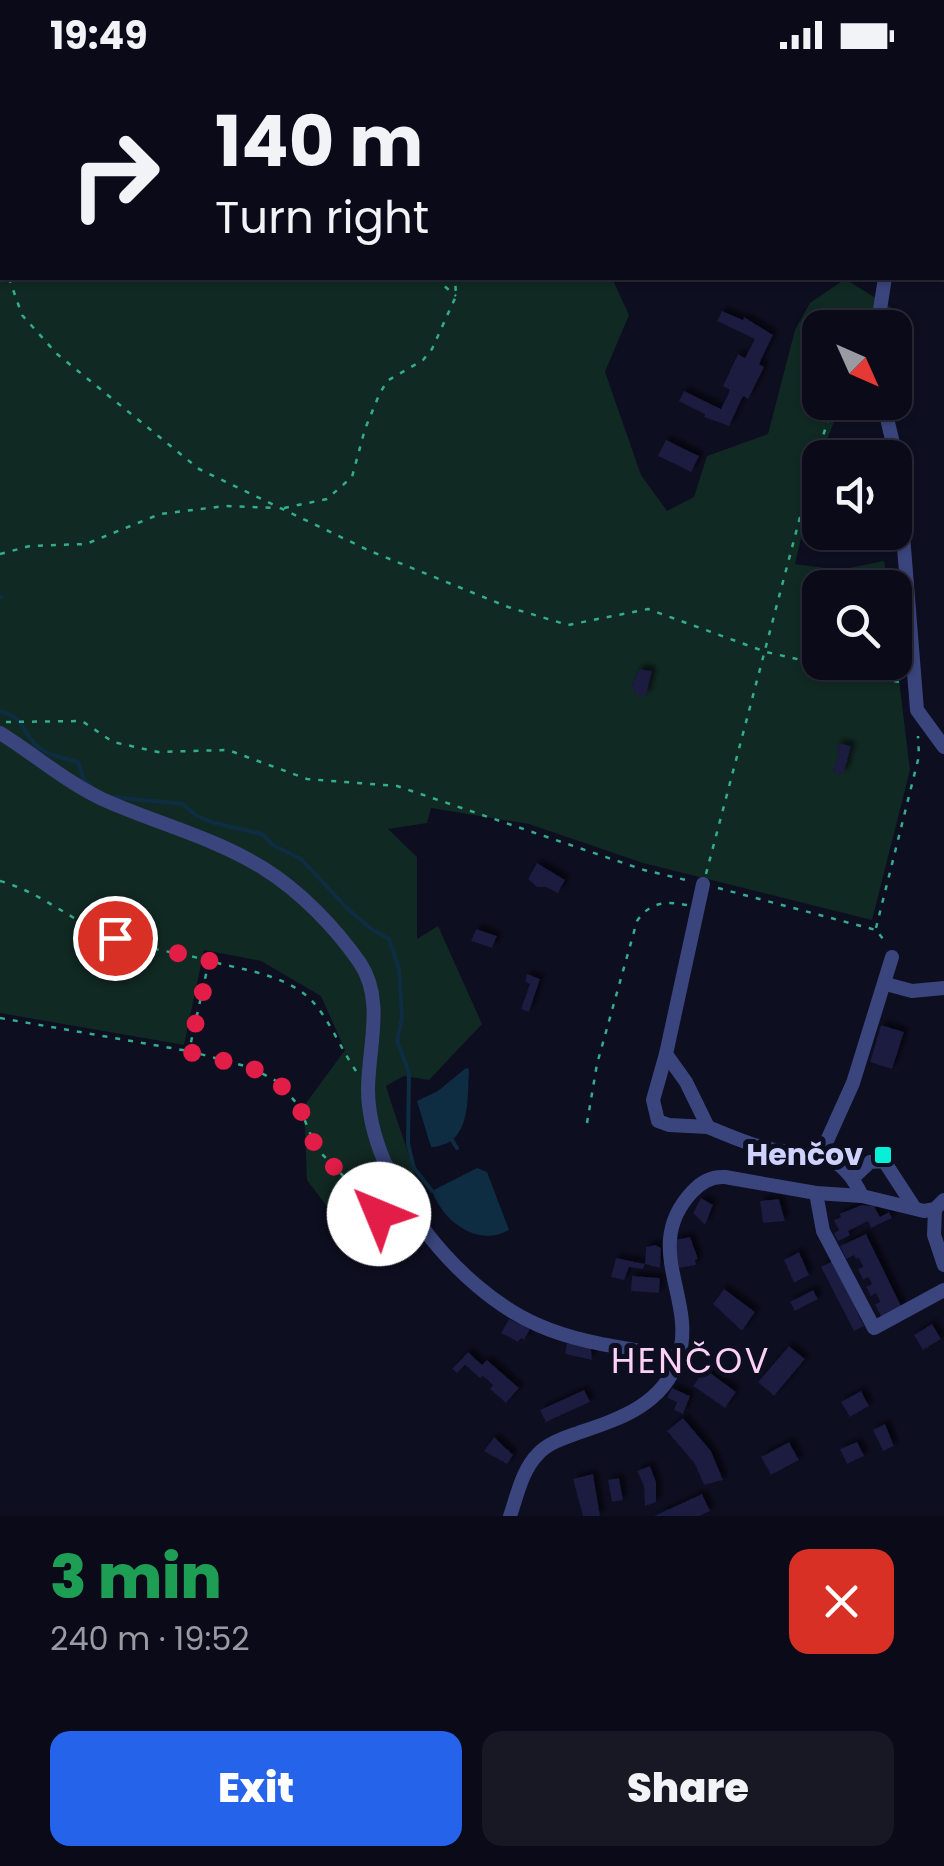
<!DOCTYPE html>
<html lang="en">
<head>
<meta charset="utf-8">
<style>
  :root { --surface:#0a0a18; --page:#181825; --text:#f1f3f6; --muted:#999aa2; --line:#2a2b37; --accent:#2563eb }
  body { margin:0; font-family:Poppins,sans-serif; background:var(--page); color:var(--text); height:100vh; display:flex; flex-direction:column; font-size:38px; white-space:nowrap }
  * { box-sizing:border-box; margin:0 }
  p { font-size:32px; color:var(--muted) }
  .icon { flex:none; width:55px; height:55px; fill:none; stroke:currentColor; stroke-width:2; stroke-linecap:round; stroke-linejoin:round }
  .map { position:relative; height:1446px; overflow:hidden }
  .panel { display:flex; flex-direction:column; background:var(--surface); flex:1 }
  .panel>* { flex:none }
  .guide { position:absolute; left:0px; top:0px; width:945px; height:210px; box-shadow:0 2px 8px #0004,0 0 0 2px var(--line); background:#0a0a18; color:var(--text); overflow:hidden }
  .needle { width:65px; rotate:135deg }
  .tools { position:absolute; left:802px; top:240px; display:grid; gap:20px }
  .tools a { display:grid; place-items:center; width:110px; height:110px; border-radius:20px; background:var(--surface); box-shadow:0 2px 8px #0004,0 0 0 2px var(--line); font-size:50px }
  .pin { position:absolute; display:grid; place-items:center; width:85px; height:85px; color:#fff; margin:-42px; border:5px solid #fff; border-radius:50%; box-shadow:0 2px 10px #0007 }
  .me { position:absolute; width:110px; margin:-55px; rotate:315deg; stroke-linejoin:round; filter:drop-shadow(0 0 8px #0008) }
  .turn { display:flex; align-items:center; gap:35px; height:210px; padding:0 50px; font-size:45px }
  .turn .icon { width:130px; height:130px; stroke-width:2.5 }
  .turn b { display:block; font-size:70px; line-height:85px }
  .round { display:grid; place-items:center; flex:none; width:105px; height:105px; border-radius:20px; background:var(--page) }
  .overview { display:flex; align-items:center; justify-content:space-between; height:170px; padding:0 50px }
  h1 { font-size:60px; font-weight:800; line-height:75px; color:#1e9e55 }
  .button { display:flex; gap:20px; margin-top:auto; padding:20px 50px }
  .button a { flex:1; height:115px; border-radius:20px; background:var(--accent); color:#fff; font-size:40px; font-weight:800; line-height:115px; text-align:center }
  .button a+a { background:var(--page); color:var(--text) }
  .status { display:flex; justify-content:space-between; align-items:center; height:70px; padding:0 50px; background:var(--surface); direction:ltr }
  .status svg { height:28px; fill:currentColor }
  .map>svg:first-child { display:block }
  .green { fill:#112923 }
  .water { fill:#0e2d43 }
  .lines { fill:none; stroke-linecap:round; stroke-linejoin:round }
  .stream { stroke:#0e2d43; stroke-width:4 }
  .building { fill:#1a1a40; filter:url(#shadow) }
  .path { stroke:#32ad8d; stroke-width:2.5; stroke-dasharray:5 8; stroke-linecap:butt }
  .minor { stroke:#3a457d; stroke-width:14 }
  .route { stroke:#e11d48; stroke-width:18; stroke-dasharray:0 32.4 }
  .poi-dot { fill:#08efd7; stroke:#0d0e20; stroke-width:4 }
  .labels { text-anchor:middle; stroke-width:10; stroke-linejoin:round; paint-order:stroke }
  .poi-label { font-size:30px; font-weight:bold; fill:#ced2fd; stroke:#0d0e20; text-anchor:end }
  .quarter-label { font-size:35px; letter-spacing:2.5px; fill:#fdd0f6; stroke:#0d0e20 }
</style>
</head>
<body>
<div class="status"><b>19:49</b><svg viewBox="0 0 49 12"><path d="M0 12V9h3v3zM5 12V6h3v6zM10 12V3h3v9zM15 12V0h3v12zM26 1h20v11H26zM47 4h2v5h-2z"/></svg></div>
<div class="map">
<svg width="944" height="1446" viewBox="0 0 944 1446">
  <defs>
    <filter id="shadow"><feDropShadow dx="4.5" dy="-4.5" stdDeviation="2.5" flood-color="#0009"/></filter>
  </defs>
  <rect width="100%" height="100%" fill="#0d0e20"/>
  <path class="green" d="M0,0H944L943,83L942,2H2V208H612L629,245L605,302L641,405L667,441L694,427L707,386L768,364L795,260L810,233L845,209L892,238L891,257L820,258V332L879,333L874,341L837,344L820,388L795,494L840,500L884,491L888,517L820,518V592H895V577L910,700L872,850L643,793L529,754L431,738L427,753L388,759L417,787V869L438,856L482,954L429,1010L404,1006L386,1016C397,1054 413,1090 421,1129L363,1184L307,1110L304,1036L345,980L321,926L261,891L204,880L184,975L0,943Z"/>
  <g class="water">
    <path d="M466,998L469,999C467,1030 472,1075 431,1077L417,1031L438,1021Z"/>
    <path d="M477,1098L487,1102L509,1160C477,1178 443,1151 432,1121Z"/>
  </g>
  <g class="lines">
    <g class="stream">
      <polyline points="0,527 2,527"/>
      <path d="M0,641C26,649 19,658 35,674C45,685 65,689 78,692L84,710L91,716"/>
      <polyline points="112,727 183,734 195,745 214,753 262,764 273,775 301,789 346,837 371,859 389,869 399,899 402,947 397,971 409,1002 408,1074 414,1098 432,1121"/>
      <polyline points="452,1070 457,1078"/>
    </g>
  </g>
  <g class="building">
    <polygon points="722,241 743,250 744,247 773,265 759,294 764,297 748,329 743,326 729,356 704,347 705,344 679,331 684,321 721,339 730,320 723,316 738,284 745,288 755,269 717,251"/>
    <polygon points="666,370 699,386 691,402 658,386"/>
    <polygon points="639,599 652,601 646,626 634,624 635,619 631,618"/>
    <polygon points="842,674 851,676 844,703 840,704 833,702 840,680 836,679 837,675"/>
    <polygon points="537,793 565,810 558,823 546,817 537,817 528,809"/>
    <polygon points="476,859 497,866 492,878 471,871"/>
    <polygon points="527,904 540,909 529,942 521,939 530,914 525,912"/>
    <polygon points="881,955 904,962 892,999 870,992"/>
    <polygon points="701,1128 713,1135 705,1155 693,1143"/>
    <polygon points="779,1129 785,1151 763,1153 760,1131"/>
    <polygon points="862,1135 874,1136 880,1147 889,1142 892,1148 871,1158 868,1151 848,1161 850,1165 838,1171 834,1163 839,1160 834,1150 841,1147 839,1144"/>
    <polygon points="866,1164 902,1238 882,1248 875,1234 880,1232 876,1223 871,1226 866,1217 872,1214 868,1207 863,1210 858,1199 863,1197 859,1188 856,1189 854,1185 846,1189 840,1176"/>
    <polygon points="690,1167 698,1189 695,1190 696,1195 679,1198 674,1170"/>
    <polygon points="655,1175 661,1178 660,1198 645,1194 646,1177"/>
    <polygon points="799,1182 809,1205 794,1213 784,1190"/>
    <polygon points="616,1188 645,1194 643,1199 629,1197 624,1210 611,1207"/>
    <polygon points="833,1191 864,1256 854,1261 821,1197"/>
    <polygon points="632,1206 660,1208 659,1223 631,1221"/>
    <polygon points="724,1219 755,1242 742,1261 713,1234"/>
    <polygon points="813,1220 818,1229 795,1241 790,1232"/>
    <polygon points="509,1249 530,1259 524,1270 521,1268 518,1272 501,1263"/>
    <polygon points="932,1254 941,1269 923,1280 914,1265"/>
    <polygon points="567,1273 591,1278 592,1290 565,1284"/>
    <polygon points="789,1276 805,1289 774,1326 758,1312"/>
    <polygon points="468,1282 482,1295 487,1290 519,1318 506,1333 490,1319 493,1315 483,1306 480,1308 465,1295 457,1303 452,1299"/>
    <polygon points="705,1299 736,1322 725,1338 693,1316"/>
    <polygon points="672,1318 690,1326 683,1344 674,1340 677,1332 667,1328"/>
    <polygon points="584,1320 590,1332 546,1352 540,1340"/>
    <polygon points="861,1321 869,1336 850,1347 841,1332"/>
    <polygon points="683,1348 711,1381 723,1410 704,1415 695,1394 667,1361"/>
    <polygon points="885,1354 894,1376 883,1381 873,1360"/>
    <polygon points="494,1367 513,1385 507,1394 484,1381"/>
    <polygon points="789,1372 799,1390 771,1405 761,1387"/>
    <polygon points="857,1372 864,1386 847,1394 840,1379"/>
    <polygon points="650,1396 656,1412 656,1432 645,1436 644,1416 637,1401"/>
    <polygon points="593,1404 600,1446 583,1446 573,1409"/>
    <polygon points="619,1408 623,1430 612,1432 608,1410"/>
    <polygon points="702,1424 710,1441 699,1446 654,1446"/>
  </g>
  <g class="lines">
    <g class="path">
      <polyline points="347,2 349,0"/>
      <polyline points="620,2 625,0"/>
      <polyline points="942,35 944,30"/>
      <polyline points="0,120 2,120"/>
      <polyline points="0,189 2,193"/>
      <polyline points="9,208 22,245 57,284 199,399 370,481 508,537 568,555 648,539 766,582 903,613"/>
      <polyline points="435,208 456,226"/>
      <polyline points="284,438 327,429 352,407 365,359 379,325 387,311 423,290 432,279 456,226 455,208"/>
      <polyline points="0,484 30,476 86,474 160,444 225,436 276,438"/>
      <polyline points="6,652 82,651 113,672 158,682 228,680 307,709 397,716 644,800 690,811"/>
      <polyline points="706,804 814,394 834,332"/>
      <path d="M0,811C41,822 74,853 114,868C144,878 177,883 208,890"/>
      <polyline points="718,818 876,860 887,874"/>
      <polyline points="876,858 919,686 918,666"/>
      <polyline points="0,948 188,981"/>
      <path d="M356,1001C341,979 330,951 313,932C288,905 244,900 209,891L189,981L252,998L278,1012L299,1036L316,1078L400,1164L412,1168"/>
      <path d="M587,1053L597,994L637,851C650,832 665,831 687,835"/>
    </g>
    <g class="minor">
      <polyline points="877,258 885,208"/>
      <polyline points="883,332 897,390 917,640 944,677"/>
      <path d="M0,663C34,684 66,712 102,729C155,753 213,767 263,798C300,821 335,857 360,893C385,930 368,978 368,1020C369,1110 457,1220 538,1255C583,1275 631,1278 678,1288"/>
      <path d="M703,814L666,984L686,1012L708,1057C725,1064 743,1072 761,1077C805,1089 837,1072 862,1126"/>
      <polyline points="886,914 912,921 944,918"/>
      <polyline points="666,984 653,1030 658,1051 669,1055 708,1057"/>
      <polyline points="821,1084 853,1013 892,887"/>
      <polyline points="853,1108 870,1092 884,1091 914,1137"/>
      <polyline points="816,1123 823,1161 874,1258 944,1220"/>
      <polyline points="935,1139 934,1165 944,1195"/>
      <path d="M510,1446C517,1426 522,1400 538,1384C548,1373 564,1368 578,1363C619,1349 663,1335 678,1289C698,1229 640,1178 692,1122C701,1112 712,1106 725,1107L816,1123L862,1126L924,1141L935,1139L944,1130"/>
    </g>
  </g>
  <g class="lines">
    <polyline class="route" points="115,868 210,891 189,982 252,998 278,1012 299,1036 316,1078 379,1144"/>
  </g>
  <rect class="poi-dot" x="873" y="1075" width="20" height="20" rx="5"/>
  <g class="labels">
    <g class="poi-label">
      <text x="863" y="1095">Henčov</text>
    </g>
    <g class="quarter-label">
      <text x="691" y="1303">HENČOV</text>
    </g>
  </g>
</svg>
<div class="tools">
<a><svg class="needle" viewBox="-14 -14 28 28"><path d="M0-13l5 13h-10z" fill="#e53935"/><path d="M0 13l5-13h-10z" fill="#999aa2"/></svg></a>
<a><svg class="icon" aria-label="sound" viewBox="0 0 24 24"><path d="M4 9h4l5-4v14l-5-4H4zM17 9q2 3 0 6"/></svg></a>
<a><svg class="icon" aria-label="search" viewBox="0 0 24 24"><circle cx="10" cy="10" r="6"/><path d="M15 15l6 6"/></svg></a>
</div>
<div class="pin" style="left:115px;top:868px;background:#d93025"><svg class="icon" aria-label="arrive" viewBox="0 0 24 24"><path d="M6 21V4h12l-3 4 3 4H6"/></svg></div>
<svg class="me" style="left:379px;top:1144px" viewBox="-20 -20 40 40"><circle r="19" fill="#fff"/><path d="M0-13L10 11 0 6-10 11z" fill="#e11d48"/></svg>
<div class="guide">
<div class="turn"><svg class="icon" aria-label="right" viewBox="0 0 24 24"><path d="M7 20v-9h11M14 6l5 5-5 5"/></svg><div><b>140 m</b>Turn right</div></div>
</div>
</div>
<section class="panel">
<div class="overview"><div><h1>3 min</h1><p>240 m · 19:52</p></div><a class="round" style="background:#d93025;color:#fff"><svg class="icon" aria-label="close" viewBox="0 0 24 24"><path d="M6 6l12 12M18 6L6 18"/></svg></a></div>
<div class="button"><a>Exit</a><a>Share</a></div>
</section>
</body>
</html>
